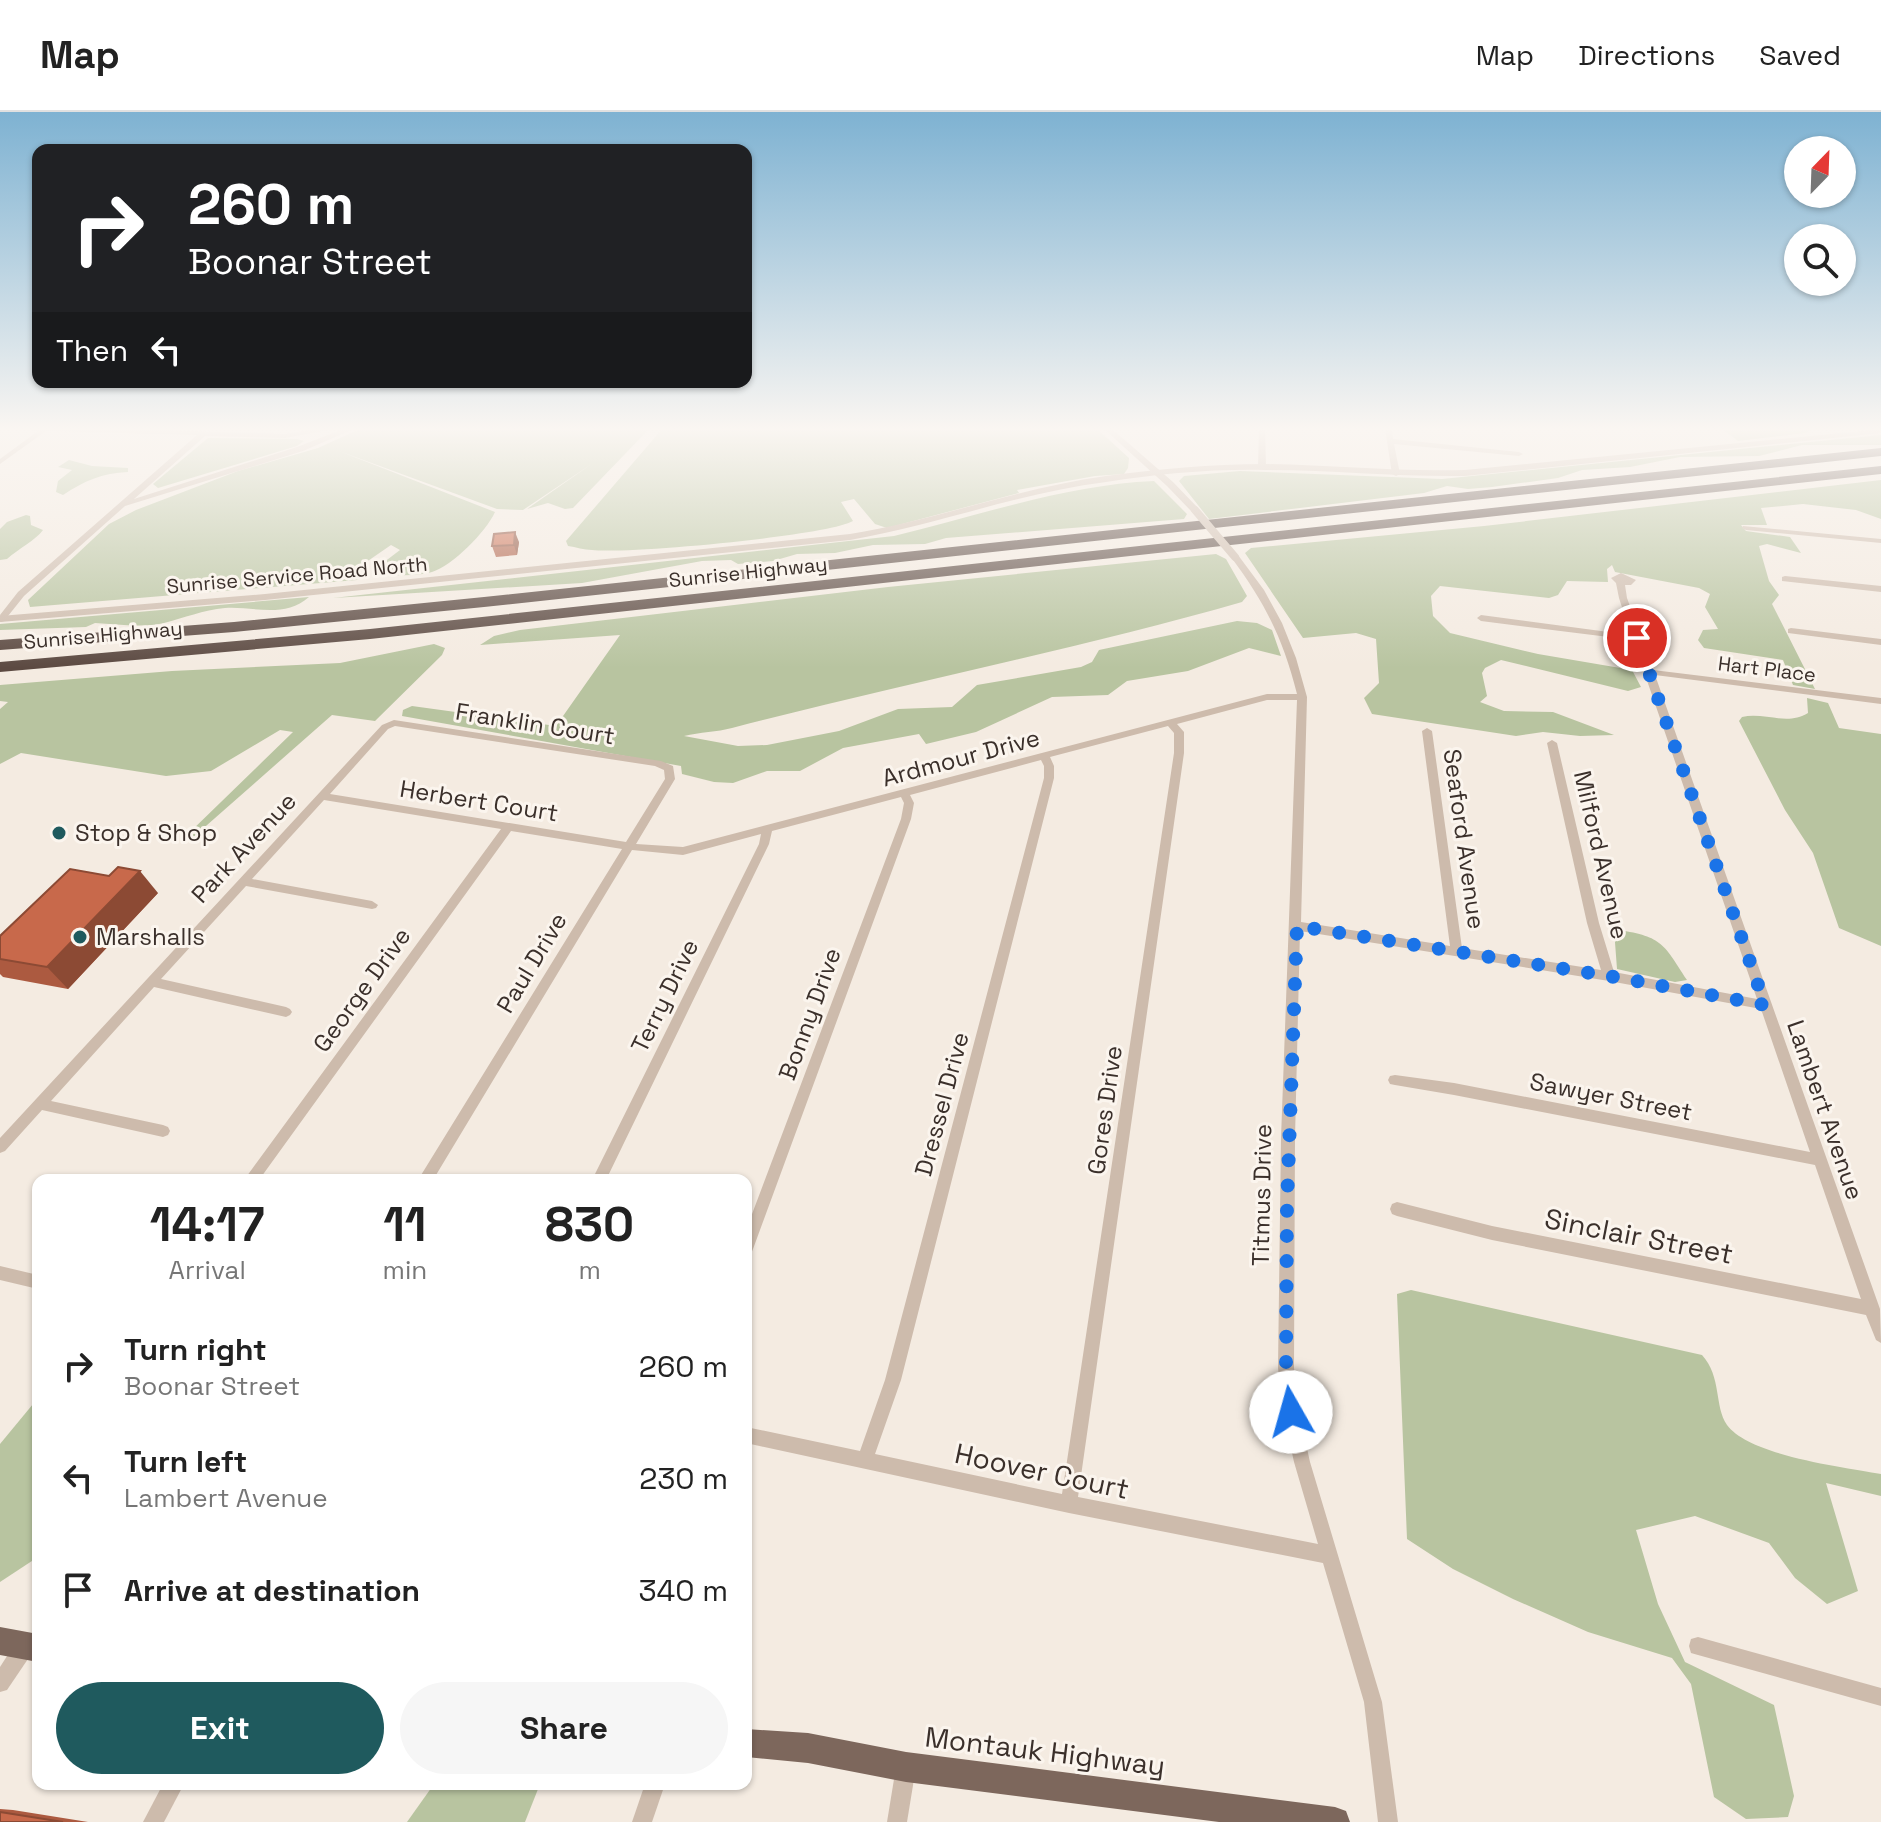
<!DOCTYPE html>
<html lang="en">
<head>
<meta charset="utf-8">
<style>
  :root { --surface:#fff; --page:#f6f6f6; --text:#222; --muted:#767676; --line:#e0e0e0; --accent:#1f5a5e }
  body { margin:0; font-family:"Space Grotesk",sans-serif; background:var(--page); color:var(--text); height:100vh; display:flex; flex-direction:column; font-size:30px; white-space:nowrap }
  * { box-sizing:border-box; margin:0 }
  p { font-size:26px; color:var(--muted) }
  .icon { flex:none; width:44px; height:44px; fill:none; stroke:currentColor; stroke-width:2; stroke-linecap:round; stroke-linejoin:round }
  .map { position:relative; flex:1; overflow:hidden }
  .side { position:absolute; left:32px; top:1062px; width:720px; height:616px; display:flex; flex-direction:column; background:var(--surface); border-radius:16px; box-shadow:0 2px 6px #0004 }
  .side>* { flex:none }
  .guide { position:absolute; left:32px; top:32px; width:720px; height:244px; border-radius:16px; box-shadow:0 2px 6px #0004; background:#202124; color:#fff; overflow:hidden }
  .needle { width:52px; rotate:23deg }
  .fabs { position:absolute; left:1784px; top:24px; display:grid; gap:16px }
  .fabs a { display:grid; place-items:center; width:72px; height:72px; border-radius:50%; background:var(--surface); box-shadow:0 2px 6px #0004; font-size:40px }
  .pin { position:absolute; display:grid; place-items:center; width:68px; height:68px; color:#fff; margin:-34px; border:4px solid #fff; border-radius:50%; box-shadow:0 2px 8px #0007 }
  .me { position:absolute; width:88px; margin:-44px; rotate:353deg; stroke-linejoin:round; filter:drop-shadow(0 0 6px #0008) }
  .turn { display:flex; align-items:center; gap:28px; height:168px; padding:0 24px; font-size:36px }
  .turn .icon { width:104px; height:104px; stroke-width:2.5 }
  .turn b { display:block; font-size:56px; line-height:68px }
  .then { display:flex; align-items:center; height:76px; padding:0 24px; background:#0003; gap:16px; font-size:30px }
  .eta { display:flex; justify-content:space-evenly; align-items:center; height:136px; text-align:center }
  .eta b { font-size:48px; font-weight:600; line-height:56px }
  .button { display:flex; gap:16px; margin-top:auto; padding:16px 24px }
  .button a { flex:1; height:92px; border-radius:48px; background:var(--accent); color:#fff; font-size:32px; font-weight:600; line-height:92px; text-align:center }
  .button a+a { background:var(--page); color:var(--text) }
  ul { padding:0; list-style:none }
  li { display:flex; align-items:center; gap:24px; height:112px; padding:0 24px }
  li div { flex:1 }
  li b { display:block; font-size:30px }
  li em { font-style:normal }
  header { display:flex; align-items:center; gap:48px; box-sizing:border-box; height:112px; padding:0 40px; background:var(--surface); border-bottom:2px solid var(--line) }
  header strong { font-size:38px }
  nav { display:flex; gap:44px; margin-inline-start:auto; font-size:28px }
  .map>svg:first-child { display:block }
  .green { fill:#b8c4a0 }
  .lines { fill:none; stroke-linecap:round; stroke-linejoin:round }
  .minor { fill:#cdbbac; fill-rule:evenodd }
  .tertiary { fill:#cdbbac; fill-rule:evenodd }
  .primary { fill:#7d675c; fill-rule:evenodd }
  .motorway { fill:#5c4a42; fill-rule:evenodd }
  .minor-bridge { stroke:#cdbbac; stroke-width:8 }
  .wall { fill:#ac5a40 }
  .shaded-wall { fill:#8c4a34 }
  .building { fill:#c8694b; stroke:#8c4a34; stroke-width:2 }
  .route { stroke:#1a73e8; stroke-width:14; stroke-dasharray:0 25.2 }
  .poi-dot { fill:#1f5a5e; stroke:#fbf5ee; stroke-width:3 }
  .labels { text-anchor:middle; stroke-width:6; stroke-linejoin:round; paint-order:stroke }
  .far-street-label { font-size:20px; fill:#3b302b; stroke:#fbf5ee }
  .street-label { font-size:24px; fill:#3b302b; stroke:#fbf5ee }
  .poi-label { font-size:24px; fill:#3b302b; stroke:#fbf5ee; text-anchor:start }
  .near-street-label { font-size:28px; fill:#3b302b; stroke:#fbf5ee }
</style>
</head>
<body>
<header>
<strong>Map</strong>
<nav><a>Map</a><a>Directions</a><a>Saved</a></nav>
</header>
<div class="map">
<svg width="1881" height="1710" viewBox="0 0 1881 1710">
  <rect width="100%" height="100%" fill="#f4ebe1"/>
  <g class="green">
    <path d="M362,316H650L573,396L565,397L548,391L527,397L593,351L523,398L497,397L339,339L495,400C486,420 452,454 432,460C416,465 392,463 375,462L379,454L400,438L391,433L362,453L357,468L30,495L28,488L109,412L136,398L238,359L318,336Z"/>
    <path d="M663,316H1096L1129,346L1128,356L1124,362L1095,364L1017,378L1019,381L887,416L875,412L854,387L841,390L853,409C827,424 628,442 592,438C584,438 576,435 568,434L566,429Z"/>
    <polygon points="1721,316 1815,316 1805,321 1738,329"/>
    <polygon points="1881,323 1881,333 1802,333 1759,344 1680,345 1630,355 1582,358 1558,366 1492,375 1468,377 1447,374 1424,381 1209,407 1179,369 1184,364 1240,359 1442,367"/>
    <polygon points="208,326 297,327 304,329 297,334 158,376 153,372"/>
    <path d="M69,348L92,354L128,356V360C102,361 84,369 63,383L56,380L58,369L72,358L58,355Z"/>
    <polygon points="1881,368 1881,407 1856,398 1803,392 1761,396 1767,413 1741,413 1746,419 1790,425 1801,441 1767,432 1759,434 1769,469 1779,483 1772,492 1815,577 1793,573 1783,548 1704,536 1698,528 1703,518 1718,517 1705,495 1710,482 1699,476 1615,460 1612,453 1607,457 1608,470 1567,469 1558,483 1549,486 1440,474 1431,484 1433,504 1450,521 1538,542 1632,558 1641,575 1628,579 1501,548 1485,556 1482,561 1487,584 1480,590 1504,599 1553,600 1614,623 1580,624 1543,620 1516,624 1372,602 1364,586 1379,571 1376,527 1356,521 1303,526 1245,441 1251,436 1484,414"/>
    <path d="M1154,369L1187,402L1184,407L946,426L925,432L873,433L835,441L797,442L773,449L738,452L731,448L702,449L582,471L333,486L894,424C981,403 1065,373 1154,369Z"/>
    <path d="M26,403L30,404L31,413L43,418C36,428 18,437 7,447L0,448V417L7,410Z"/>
    <path d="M1216,442L1226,447L1247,484L1242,490C1074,538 902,572 732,616C717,620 700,620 684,624L738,634L767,633L839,619L898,597L952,595L977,573L1081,555L1092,550L1099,538L1237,509L1257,511L1272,518L1281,544L1249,536L1188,559L1127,569L1108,583L1052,585L976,620L926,632L919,622L843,636L800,659H767L733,671L714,670L682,662L681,654L402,604L403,598L412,594L556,614L620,523L480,533L494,524L520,518L888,475Z"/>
    <path d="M309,485C284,507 253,494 225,496C203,498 184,506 164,511C142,516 117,512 95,511L86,515L0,518V512Z"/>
    <polygon points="434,532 445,536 442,543 375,609 332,603 190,728 187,723 293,620 280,618 211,659 166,664 21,641 0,652 0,597 8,590 0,589 0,573 172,559 340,551"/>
    <path d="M1807,586L1828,591L1839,616L1881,622V834L1839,816L1813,741L1785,698L1739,609L1742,605C1765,600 1787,614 1808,601Z"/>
    <path d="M1614,817C1662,825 1662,829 1687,868L1675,870L1617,857Z"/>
    <path d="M1411,1178L1702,1243C1722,1265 1714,1294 1727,1313C1750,1344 1844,1355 1881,1362V1384L1826,1371L1858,1479L1827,1492L1795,1466L1769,1431L1695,1404L1636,1418L1658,1492L1685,1550L1774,1593L1794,1684L1788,1705L1746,1707L1714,1685L1691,1572L1672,1546L1588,1520L1513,1487L1453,1457L1407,1427L1397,1182Z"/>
    <polygon points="38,1286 38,1445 0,1470 0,1332"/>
    <polygon points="434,1672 540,1672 525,1710 407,1710"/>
  </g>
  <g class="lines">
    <g class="minor">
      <polygon points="11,316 97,316 285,322 320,316 339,316 285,326 205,324 134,387 297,335 346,316 356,316 303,339 125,394 24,484 4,509 1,510 0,503 18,480 197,323 46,319 0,352 0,347 38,319"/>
      <polygon points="1103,316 1111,316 1173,370 1198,396 1198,400 1192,400 1167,374"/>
      <polygon points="1259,316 1265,316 1266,355 1262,357 1258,355"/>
      <polygon points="1385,316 1392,316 1393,327 1519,340 1523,342 1519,344 1394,332 1400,362 1396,364 1392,362"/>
      <polygon points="1743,414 1881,427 1881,431 1746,418 1742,416"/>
      <path d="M1232,443H1238L1264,478L1282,511L1296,546L1307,585L1301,810L1450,834L1422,619L1427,616L1432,619L1462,836L1601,858L1587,811L1547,631L1552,628L1557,631L1599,811L1614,860L1757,887L1633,528L1481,509L1477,506L1481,503L1631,523L1619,486L1616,471L1611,466L1621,461L1636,468L1631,473H1625L1627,486L1653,558L1881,586V592L1655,563L1880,1197L1881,1231L1876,1228L1866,1203L1492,1128L1397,1104L1392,1102L1390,1097L1392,1092L1397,1090L1492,1114L1861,1187L1815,1053L1454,983L1395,973L1390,972L1388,968L1390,964L1395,963L1454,971L1810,1040L1761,897L1609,869L1300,819L1295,1026L1294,1256L1299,1300L1310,1350L1382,1590L1398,1710H1378L1364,1590L1323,1451L1069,1401L746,1331V1315L860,1339L885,1268L1044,666V654L1041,648L910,683L914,691L911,707L753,1137L751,1142L746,1144V1118L901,707L904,691L901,685L772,719L769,732L606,1068H592L759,732L761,722L683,743L632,738L433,1068H418L622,737L511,719L259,1068H244L501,717L324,688L252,767L372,789L378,793L376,796L372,797L246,774L161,867L286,895L290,897L292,900L290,903L286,905L154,875L51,989L163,1013L168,1015L170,1019L168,1023L163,1025L42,998L5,1039L0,1041V1026L382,613L394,608L661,649L673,654L675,667L636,732L683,735L1267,582H1297C1283,526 1265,491 1231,445ZM1267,588H1297L1281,1026L1278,1256L1283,1300L1294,1350L1318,1432L1078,1385L1184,641V620L1177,612ZM395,614L655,654L664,658L665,667L626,730L330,682L388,617ZM1168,614L1174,621V641L1062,1382L875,1342L901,1268L1054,666V654L1050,645Z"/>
      <polygon points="1785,464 1881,474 1881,480 1782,469 1782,465"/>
      <polygon points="1791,516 1881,527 1881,533 1788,521 1788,517"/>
      <polygon points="0,1154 38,1163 38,1177 0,1168"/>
      <polygon points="25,1525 32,1527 34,1534 32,1541 7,1578 0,1580 0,1555 18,1527"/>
      <polygon points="1698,1525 1881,1576 1881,1594 1698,1543 1691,1541 1689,1534 1691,1527"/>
      <polygon points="906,1645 913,1648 916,1655 907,1710 887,1710 896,1655 899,1648"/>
      <polygon points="163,1672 184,1672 164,1710 143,1710"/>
      <polygon points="645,1672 665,1672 652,1710 632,1710"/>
    </g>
    <path class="tertiary" d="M1881,317V321L1465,364C1398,365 1331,358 1264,358C1211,357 1158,362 1106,370C1019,381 936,413 850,428L265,488L0,510V504L265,482L850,422C936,408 1019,376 1106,364C1158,357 1211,352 1264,352C1331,353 1398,360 1465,358Z"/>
    <g class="primary">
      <polygon points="0,1515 38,1522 38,1550 0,1543"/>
      <polygon points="746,1617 808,1621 906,1640 1335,1695 1346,1699 1350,1710 1219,1710 906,1670 808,1651 746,1645"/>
    </g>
    <g class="motorway">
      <polygon points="1881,336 1881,344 484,495 234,520 0,538 0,528 234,510 484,485"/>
      <polygon points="1881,354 1881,362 370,527 0,560 0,550 370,517"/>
    </g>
    <polyline class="minor-bridge" points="1195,398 1235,445"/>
  </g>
  <g class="wall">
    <polygon points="519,430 517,443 496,445 492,434"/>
    <polygon points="158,781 68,877 3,865 0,862 0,824"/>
    <polygon points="0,1697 13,1698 88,1710 0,1710"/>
  </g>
  <g class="shaded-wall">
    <polygon points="515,420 519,430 517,443 514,433"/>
    <polygon points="140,759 158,781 68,877 47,855"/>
  </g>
  <g class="building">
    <polygon points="515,420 514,433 492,434 494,422"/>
    <polygon points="118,755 140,759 47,855 0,847 0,824 70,757 109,764"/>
    <polygon points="0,1700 63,1710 0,1710"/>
  </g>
  <linearGradient id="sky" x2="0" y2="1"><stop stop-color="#7eb2d2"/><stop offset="0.57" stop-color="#faf6f2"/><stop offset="1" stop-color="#faf6f2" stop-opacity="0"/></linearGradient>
  <rect width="1881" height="556" fill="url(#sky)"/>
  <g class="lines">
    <polyline class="route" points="1291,1300 1286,1256 1287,1093 1297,814 1609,864 1765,893 1637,526"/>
  </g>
  <g class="poi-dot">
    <circle cx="59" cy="721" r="8"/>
    <circle cx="80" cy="825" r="8"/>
  </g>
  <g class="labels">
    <g class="far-street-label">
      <text transform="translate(748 460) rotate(-6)" y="7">Sunrise Highway</text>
      <text transform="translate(297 463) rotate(-5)" y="7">Sunrise Service Road North</text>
      <text transform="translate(103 523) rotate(-5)" y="7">Sunrise Highway</text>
      <text transform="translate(1767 557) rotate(7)" y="7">Hart Place</text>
    </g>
    <g class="street-label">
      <text transform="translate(535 612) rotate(9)" y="8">Franklin Court</text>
      <text transform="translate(961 646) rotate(-15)" y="8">Ardmour Drive</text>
      <text transform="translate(479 689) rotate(9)" y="8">Herbert Court</text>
      <text transform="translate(1464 727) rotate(82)" y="8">Seaford Avenue</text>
      <text transform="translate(244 736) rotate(-47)" y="8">Park Avenue</text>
      <text transform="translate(1601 743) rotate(77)" y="8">Milford Avenue</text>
      <text transform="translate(532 851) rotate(-59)" y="8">Paul Drive</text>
      <text transform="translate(362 878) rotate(-54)" y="8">George Drive</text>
      <text transform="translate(665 884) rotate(-64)" y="8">Terry Drive</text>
      <text transform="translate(810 902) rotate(-70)" y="8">Bonny Drive</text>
      <text transform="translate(1611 985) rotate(11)" y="8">Sawyer Street</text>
      <text transform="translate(942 992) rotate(-75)" y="8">Dressel Drive</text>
      <text transform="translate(1105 998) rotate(-82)" y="8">Gores Drive</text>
      <text transform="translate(1825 998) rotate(71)" y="8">Lambert Avenue</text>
      <text transform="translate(1262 1083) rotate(-89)" y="8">Titmus Drive</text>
    </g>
    <g class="poi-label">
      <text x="75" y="729">Stop &amp; Shop</text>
      <text x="96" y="833">Marshalls</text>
    </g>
    <g class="near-street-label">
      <text transform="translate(1639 1124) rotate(11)" y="10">Sinclair Street</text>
      <text transform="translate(1042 1359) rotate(12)" y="10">Hoover Court</text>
      <text transform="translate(1045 1639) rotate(7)" y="10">Montauk Highway</text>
    </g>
  </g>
</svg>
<div class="fabs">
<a><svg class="needle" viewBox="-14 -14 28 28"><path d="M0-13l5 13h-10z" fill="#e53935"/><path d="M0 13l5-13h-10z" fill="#767676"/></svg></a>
<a><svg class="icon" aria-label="search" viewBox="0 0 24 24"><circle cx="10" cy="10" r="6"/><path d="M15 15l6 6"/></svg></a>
</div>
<div class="pin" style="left:1637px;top:526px;background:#d93025"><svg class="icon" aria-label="arrive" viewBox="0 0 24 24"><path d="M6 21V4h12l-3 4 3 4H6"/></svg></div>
<svg class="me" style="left:1291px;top:1300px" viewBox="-20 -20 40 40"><circle r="19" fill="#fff"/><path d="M0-13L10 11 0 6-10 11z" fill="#1a73e8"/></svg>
<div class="guide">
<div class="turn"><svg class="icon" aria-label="right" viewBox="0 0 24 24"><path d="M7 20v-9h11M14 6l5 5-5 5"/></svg><div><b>260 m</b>Boonar Street</div></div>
<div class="then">Then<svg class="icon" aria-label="left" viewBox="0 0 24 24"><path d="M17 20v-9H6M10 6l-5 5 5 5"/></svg></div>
</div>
<section class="side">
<div class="eta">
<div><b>14:17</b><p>Arrival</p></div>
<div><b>11</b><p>min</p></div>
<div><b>830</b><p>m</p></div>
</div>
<ul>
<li><svg class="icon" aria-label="right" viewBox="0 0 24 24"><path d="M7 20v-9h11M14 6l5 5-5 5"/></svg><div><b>Turn right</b><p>Boonar Street</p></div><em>260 m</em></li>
<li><svg class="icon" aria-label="left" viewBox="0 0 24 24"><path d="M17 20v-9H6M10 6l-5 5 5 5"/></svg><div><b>Turn left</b><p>Lambert Avenue</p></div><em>230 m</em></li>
<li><svg class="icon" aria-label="arrive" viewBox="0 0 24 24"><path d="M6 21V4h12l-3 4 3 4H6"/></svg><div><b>Arrive at destination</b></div><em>340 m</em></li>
</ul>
<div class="button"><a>Exit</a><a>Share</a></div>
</section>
</div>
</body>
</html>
